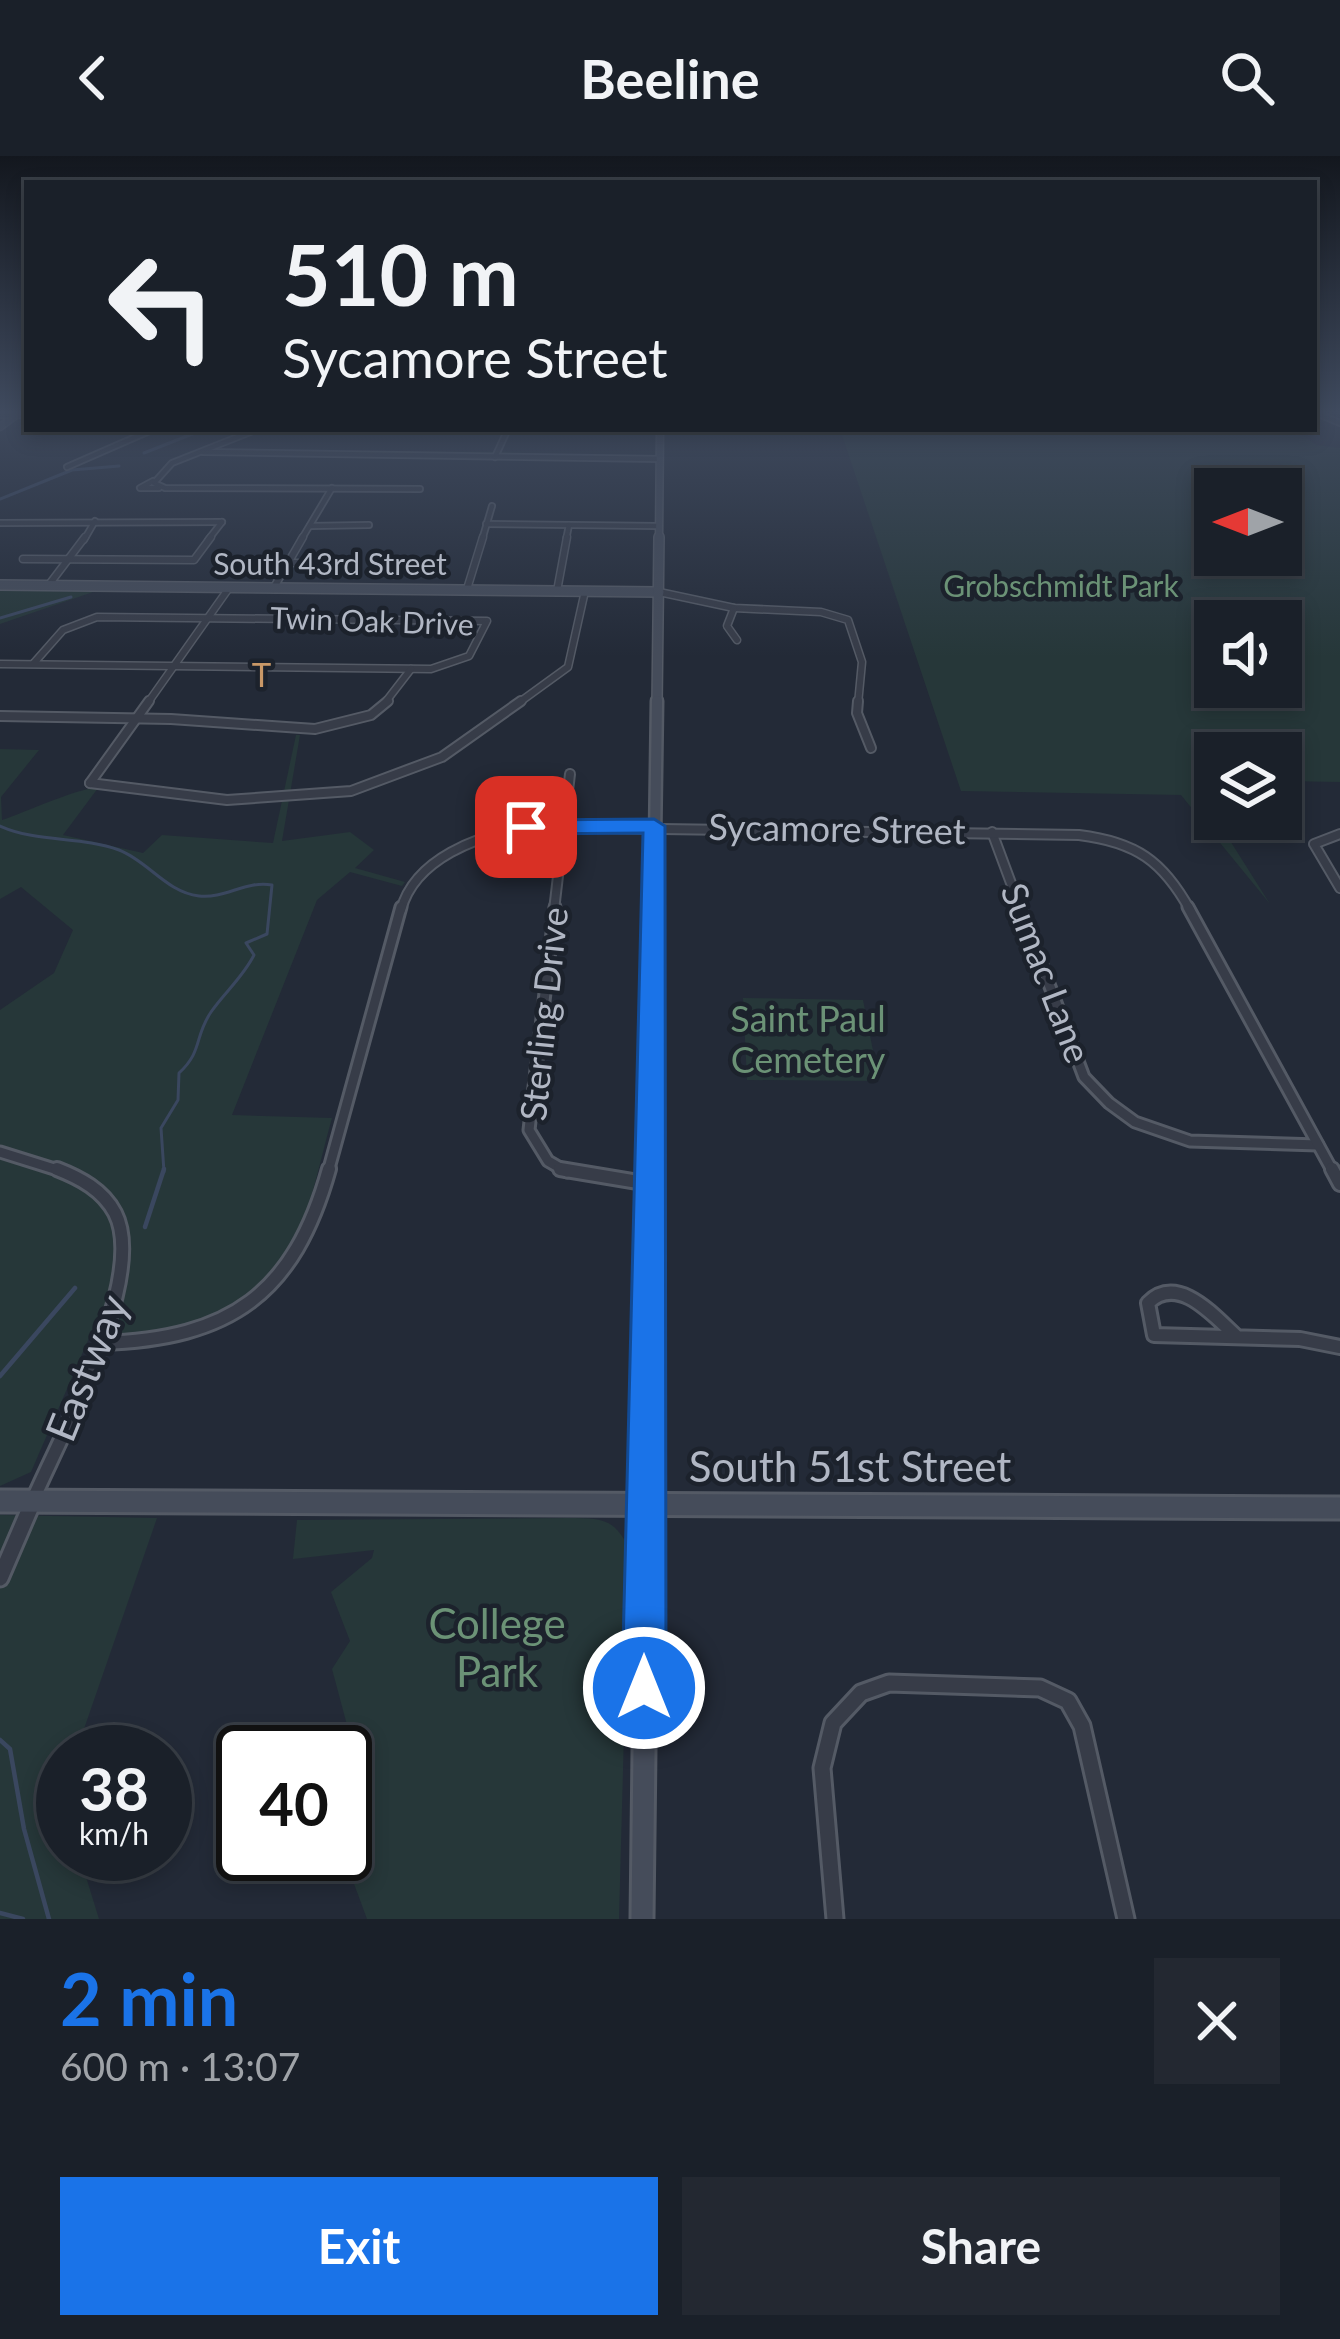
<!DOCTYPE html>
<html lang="en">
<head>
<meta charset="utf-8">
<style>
  :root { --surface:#1a2029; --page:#232831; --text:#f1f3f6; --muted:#9fa3a8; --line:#383e46; --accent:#1a73e8 }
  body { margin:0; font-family:Lato,sans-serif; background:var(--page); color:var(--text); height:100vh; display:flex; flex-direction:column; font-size:45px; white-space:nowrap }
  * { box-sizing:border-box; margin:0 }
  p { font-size:39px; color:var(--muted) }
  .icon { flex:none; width:66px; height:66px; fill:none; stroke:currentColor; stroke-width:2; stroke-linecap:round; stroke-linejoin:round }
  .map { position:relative; height:1763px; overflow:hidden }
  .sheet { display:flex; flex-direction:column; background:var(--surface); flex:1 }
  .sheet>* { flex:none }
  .top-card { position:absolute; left:24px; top:24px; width:1293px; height:252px; border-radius:0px; box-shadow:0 6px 18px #0003,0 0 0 3px var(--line); background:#1a2029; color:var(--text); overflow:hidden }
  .needle { width:78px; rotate:270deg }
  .controls { position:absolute; left:1194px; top:312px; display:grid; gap:24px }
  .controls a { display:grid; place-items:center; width:108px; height:108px; border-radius:0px; background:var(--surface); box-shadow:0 6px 18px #0003,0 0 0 3px var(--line); font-size:60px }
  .speed { position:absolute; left:36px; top:1569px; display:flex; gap:24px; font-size:60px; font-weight:700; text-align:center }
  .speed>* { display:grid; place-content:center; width:156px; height:156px; border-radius:50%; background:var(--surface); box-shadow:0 6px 18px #0003,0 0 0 3px var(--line); line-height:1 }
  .speed small { font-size:30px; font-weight:400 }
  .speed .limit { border:6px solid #111; border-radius:18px; background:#fff; color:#111 }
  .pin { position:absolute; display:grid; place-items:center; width:102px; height:102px; color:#fff; margin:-51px; border-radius:24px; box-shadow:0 6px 18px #0006 }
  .me { position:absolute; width:132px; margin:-66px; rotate:0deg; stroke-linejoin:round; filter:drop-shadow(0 0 9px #0008) }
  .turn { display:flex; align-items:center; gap:42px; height:252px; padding:0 60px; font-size:54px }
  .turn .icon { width:156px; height:156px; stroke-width:2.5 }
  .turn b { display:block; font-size:84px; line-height:102px }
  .round { display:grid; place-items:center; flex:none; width:126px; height:126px; border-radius:0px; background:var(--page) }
  .head { display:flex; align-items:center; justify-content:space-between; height:204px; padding:0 60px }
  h1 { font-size:72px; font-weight:700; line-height:90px; color:var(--accent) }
  .cta { display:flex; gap:24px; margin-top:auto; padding:24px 60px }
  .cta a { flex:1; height:138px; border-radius:0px; background:var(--accent); color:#fff; font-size:48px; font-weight:700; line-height:138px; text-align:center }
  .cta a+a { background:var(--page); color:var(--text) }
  header { display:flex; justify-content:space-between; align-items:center; height:156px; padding:0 60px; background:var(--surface); font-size:54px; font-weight:700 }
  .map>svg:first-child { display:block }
  .green { fill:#263739; fill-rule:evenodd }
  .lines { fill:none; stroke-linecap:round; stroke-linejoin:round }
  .stream-far1 { stroke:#3a475f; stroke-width:3 }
  .stream { stroke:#3a475f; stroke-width:4.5 }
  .street-far5-casing { stroke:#545a65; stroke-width:8 }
  .street-far4-casing { stroke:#545a65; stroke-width:9 }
  .street-far3-casing { stroke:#545a65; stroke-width:12 }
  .street-far2-casing { stroke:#545a65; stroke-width:15 }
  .street-far1-casing { stroke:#545a65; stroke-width:18 }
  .street-casing { stroke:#545a65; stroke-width:21 }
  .secondary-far5-casing { stroke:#545a65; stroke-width:9 }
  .secondary-far4-casing { stroke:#545a65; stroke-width:12 }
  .secondary-far3-casing { stroke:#545a65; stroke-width:15 }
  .secondary-far2-casing { stroke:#545a65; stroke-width:20 }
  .secondary-far1-casing { stroke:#545a65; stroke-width:22 }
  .secondary-casing { stroke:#545a65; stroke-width:27 }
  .street-far5 { stroke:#373c48; stroke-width:4.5 }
  .street-far4 { stroke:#373c48; stroke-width:6 }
  .street-far3 { stroke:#373c48; stroke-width:8 }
  .street-far2 { stroke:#373c48; stroke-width:9 }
  .street-far1 { stroke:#373c48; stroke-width:12 }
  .street { stroke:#373c48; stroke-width:15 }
  .secondary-far5 { stroke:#454c5a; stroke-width:6 }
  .secondary-far4 { stroke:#454c5a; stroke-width:9 }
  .secondary-far3 { stroke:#454c5a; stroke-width:10 }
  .secondary-far2 { stroke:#454c5a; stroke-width:14 }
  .secondary-far1 { stroke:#454c5a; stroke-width:16 }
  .secondary { stroke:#454c5a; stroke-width:21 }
  .route { fill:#1a73e8; stroke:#114b97; stroke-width:3 }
  .labels { text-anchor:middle; stroke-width:9; stroke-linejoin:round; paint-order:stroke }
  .far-street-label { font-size:30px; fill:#b1b7c4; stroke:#1c222c }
  .far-park-label { font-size:30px; fill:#6b9276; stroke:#1c222c }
  .far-neighbourhood-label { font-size:33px; letter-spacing:3px; fill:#c99867; stroke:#1c222c }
  .street-label { font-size:36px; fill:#b1b7c4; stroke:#1c222c }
  .park-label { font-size:36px; fill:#6b9276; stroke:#1c222c }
  .near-street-label { font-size:42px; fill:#b1b7c4; stroke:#1c222c }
  .near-park-label { font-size:42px; fill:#6b9276; stroke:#1c222c }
</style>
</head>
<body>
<header><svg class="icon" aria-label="back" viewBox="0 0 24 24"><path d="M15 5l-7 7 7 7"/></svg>Beeline<svg class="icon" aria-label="search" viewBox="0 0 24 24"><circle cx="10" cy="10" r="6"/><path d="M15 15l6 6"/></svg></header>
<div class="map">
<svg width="1340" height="1763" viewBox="0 0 1340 1763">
  <rect width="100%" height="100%" fill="#232a37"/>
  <g class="green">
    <path d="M840,273H1295L1316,289L1340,292V626L1281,625V597H1215V623L1210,624L1215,633V663L1238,667L1229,683L1270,748L1181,639L961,635ZM1215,333H1281V399H1215ZM1281,465V531H1215V465Z"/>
    <polygon points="0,432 218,435 221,436 93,436 0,468"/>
    <path d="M296,579H300L282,685L350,676L374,694L355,712L405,726L402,730L350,716L317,744L232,959L332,962C321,1001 313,1042 298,1080C263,1163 167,1177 89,1182L31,1316L0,1330V854L54,817L73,774L21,731L0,743V593L39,594L1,641L2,664C23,657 82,630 98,632L63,679L143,697L162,679L273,687Z"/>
    <polygon points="743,842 863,844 879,925 747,924"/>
    <polygon points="0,1359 157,1362 76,1596 63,1596 63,1698 79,1698 99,1763 0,1763"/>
    <path d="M568,1362C601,1362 615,1362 629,1393L619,1763H367L343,1698L345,1604L354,1595L332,1513L350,1485L331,1436L372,1402L374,1394L293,1403L297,1364Z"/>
  </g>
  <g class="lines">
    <g class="stream-far1">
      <polyline points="144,297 205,273"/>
      <polyline points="0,343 72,314 119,310"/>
      <polyline points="0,462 71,441"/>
      <path d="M0,670C38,687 80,680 119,694C148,705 166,736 199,740C225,743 246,724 272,729L267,778L246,787L254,799C243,821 225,836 211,856C194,881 203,895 179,917L178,944L161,972L164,1016"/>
    </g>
    <g class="stream">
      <polyline points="145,1071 164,1013"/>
      <polyline points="0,1220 75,1132"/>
      <polyline points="0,1584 10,1593 24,1673 49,1763"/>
      <polyline points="0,1757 23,1763"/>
    </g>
    <defs>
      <g id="street-far5">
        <polyline points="1314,256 1340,267"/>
        <polyline points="0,259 27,259"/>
        <polyline points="258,273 172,307 154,327 165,332 420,333"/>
        <polyline points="203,296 660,303"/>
        <polyline points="495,301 508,273"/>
        <polyline points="67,311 154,273"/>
        <polyline points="153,325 140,332 159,332"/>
        <polyline points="0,367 222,366"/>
        <polyline points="486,368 657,370"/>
        <polyline points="310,370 369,369"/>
        <polyline points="84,384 95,365"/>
        <polyline points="208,384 222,366"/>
        <polyline points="301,384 332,332"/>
        <polyline points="482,384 492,350"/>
        <polyline points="566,384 569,369"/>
      </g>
      <g id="street-far4">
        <polyline points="23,403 194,404 211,381"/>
        <polyline points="288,407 352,407"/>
        <polyline points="48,430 85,381"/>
        <polyline points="273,433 303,381"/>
        <polyline points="467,433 483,381"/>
        <polyline points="557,435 567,381"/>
        <polyline points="659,436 734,452 821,456 848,464 862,506 858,548"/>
        <polyline points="734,452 727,470 737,484"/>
        <polyline points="0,508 431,513 469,500 487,465 97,461 63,474 33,508"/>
        <polyline points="147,548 229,432"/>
        <polyline points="384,548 411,513"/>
        <polyline points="517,548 568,511 585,435"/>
      </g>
      <g id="street-far3">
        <polyline points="858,545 857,557 871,592"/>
        <polyline points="0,560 171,563 315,573 371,559 388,545"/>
        <polyline points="90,627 227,644 351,635 442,601 521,545"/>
        <polyline points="90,627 149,545"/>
        <polyline points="992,676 1021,754"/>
        <polyline points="1340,678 1314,688 1340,732"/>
        <path d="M401,754C415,702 478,680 526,671L1079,679C1136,686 1163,705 1190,754"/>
        <polyline points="554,754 570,618"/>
      </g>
      <g id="street-far2">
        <polyline points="555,751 529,974 548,1005 567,1016"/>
        <polyline points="1020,751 1084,921 1109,947 1135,966 1190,985 1318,989"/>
        <polyline points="1188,751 1333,1016"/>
        <polyline points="0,996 64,1016"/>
        <polyline points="328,1016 401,751"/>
      </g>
      <g id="street-far1">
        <polyline points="560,1013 650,1028"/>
        <polyline points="1332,1013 1340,1028"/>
        <path d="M1236,1180C1214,1160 1178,1117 1148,1147L1154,1179L1300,1183L1340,1191"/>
        <path d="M101,1187C231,1183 294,1138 329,1013"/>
        <path d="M32,1346C60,1281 148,1121 115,1057C103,1034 80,1022 57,1013"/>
      </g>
      <g id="street">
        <polyline points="0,1422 34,1343"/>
        <polyline points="835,1763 822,1612 833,1567 861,1537 889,1527 1040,1532 1068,1545 1082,1570 1126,1763"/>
      </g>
      <g id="secondary-far5">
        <polyline points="0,271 23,254"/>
        <polyline points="659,384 660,273"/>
      </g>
      <g id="secondary-far4">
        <polyline points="0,429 659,436"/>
        <polyline points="657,548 659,381"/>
      </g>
      <polyline id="secondary-far3" points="654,754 657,545"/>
      <polyline id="secondary-far2" points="651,1016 654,751"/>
      <g id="secondary-far1">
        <polyline points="0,1345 78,1346"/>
        <polyline points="647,1346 651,1013"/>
      </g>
      <g id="secondary">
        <polyline points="0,1345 1340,1352"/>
        <polyline points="642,1763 647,1343"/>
      </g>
    </defs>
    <use href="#street-far5" class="street-far5-casing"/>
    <use href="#street-far4" class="street-far4-casing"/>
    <use href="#street-far3" class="street-far3-casing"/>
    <use href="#street-far2" class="street-far2-casing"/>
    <use href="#street-far1" class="street-far1-casing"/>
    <use href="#street" class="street-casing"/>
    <use href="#secondary-far5" class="secondary-far5-casing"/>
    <use href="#secondary-far4" class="secondary-far4-casing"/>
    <use href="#secondary-far3" class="secondary-far3-casing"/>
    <use href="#secondary-far2" class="secondary-far2-casing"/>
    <use href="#secondary-far1" class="secondary-far1-casing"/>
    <use href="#secondary" class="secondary-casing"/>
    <use href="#street-far5" class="street-far5"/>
    <use href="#street-far4" class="street-far4"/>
    <use href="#street-far3" class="street-far3"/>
    <use href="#street-far2" class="street-far2"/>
    <use href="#street-far1" class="street-far1"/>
    <use href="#street" class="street"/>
    <use href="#secondary-far5" class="secondary-far5"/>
    <use href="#secondary-far4" class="secondary-far4"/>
    <use href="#secondary-far3" class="secondary-far3"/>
    <use href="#secondary-far2" class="secondary-far2"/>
    <use href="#secondary-far1" class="secondary-far1"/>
    <use href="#secondary" class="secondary"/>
  </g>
  <linearGradient id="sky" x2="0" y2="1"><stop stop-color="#13171e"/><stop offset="0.51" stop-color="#3f4a5e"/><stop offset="1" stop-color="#3f4a5e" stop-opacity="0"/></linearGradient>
  <rect width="1340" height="501" fill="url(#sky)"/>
  <polygon class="route" points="654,663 665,670 666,1532 659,1547 644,1553 629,1547 622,1532 643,677 526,678 515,671 526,664"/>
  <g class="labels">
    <g class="far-street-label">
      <text x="330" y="419">South 43rd Street</text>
      <text transform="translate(372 466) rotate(2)" y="10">Twin Oak Drive</text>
    </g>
    <g class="far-park-label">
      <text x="1061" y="441">Grobschmidt Park</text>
    </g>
    <g class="far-neighbourhood-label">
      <text x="263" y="531">T</text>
    </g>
    <g class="street-label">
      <text transform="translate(837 673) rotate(1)" y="13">Sycamore Street</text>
      <text transform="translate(1046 817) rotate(69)" y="13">Sumac Lane</text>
      <text transform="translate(544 858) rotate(-84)" y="13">Sterling Drive</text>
    </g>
    <g class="park-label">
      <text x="808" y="876">Saint Paul<tspan x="808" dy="41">Cemetery</tspan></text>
    </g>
    <g class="near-street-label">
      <text transform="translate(87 1212) rotate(-68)" y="15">Eastway</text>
      <text x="850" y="1326">South 51st Street</text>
    </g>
    <g class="near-park-label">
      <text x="497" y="1483">College<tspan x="497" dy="48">Park</tspan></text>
    </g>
  </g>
</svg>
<div class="controls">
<a><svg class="needle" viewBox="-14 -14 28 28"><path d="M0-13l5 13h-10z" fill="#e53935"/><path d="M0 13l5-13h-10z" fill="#9fa3a8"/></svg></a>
<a><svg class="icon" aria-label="sound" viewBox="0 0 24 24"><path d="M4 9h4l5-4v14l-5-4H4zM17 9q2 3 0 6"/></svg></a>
<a><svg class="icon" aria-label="layers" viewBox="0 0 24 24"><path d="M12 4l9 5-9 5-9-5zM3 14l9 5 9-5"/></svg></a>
</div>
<div class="speed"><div>38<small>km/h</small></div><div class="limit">40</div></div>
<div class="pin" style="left:526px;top:671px;background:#d93025"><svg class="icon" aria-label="arrive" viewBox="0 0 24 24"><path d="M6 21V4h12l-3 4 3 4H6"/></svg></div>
<svg class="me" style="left:644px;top:1532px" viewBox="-20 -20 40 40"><circle r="17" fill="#1a73e8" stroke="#fff" stroke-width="3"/><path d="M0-11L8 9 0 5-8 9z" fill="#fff"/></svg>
<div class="top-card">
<div class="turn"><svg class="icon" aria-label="left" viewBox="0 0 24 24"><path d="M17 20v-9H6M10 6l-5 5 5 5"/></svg><div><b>510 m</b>Sycamore Street</div></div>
</div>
</div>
<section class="sheet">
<div class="head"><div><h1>2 min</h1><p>600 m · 13:07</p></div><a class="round"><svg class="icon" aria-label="close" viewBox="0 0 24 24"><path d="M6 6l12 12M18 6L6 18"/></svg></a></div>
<div class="cta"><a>Exit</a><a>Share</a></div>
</section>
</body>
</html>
